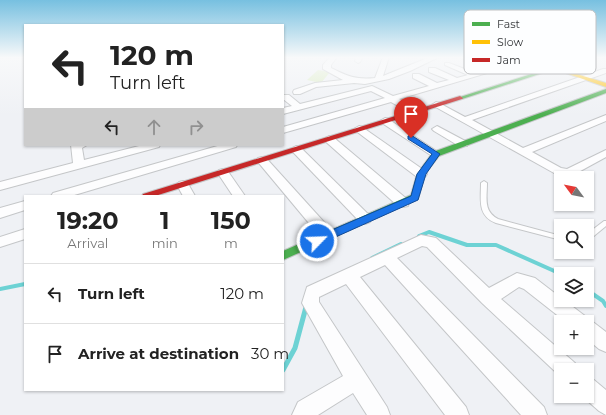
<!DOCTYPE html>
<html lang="en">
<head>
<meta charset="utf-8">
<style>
  :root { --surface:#fff; --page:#f2f2f2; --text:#222; --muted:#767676; --line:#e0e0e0 }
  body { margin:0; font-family:Montserrat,sans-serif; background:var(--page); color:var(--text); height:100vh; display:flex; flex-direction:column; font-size:15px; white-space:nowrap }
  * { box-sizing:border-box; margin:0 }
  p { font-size:13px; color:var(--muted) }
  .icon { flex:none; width:22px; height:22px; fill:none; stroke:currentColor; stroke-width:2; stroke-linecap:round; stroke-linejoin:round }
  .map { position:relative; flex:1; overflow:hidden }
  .drawer { position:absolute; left:24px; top:195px; width:260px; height:196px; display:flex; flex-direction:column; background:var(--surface); border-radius:0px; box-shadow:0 1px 3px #0004 }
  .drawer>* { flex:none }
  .banner { position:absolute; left:24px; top:24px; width:260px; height:122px; border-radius:0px; box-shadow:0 1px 3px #0004; background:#fff; color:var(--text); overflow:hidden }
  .needle { width:26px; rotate:302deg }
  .controls { position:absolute; left:554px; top:171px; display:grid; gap:8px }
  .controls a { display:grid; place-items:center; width:40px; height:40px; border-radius:0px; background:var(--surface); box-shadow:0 1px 3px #0004; font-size:20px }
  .pin { position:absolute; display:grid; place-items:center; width:34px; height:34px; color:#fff; margin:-41px -17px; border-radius:50% 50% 50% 0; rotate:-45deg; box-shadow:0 0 4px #0007 }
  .pin .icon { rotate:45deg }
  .me { position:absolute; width:44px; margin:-22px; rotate:66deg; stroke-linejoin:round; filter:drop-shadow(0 0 3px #0008) }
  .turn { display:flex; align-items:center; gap:14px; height:84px; padding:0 20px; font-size:18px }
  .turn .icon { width:52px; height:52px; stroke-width:2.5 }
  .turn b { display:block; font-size:28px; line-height:34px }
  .lanes { display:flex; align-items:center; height:38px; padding:0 20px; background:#0003; justify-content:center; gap:20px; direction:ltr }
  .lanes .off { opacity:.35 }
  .eta { display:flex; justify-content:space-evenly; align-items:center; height:68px; text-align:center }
  .eta b { font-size:24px; font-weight:700; line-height:28px }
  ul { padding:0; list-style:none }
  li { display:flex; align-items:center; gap:12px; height:60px; padding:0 20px; border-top:1px solid var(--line) }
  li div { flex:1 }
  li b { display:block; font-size:15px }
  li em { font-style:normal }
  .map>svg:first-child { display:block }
  .green { fill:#dbecc2 }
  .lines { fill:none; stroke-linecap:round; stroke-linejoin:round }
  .stream-far1 { stroke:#6dd2d4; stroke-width:4 }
  .stream { stroke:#6dd2d4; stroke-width:5 }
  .lane-casing { stroke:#c4c6c8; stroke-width:2 }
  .street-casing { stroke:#c4c6c8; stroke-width:2 }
  .fast-casing { stroke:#c4c6c8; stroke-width:2 }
  .slow-casing { stroke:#c4c6c8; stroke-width:2 }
  .jam-casing { stroke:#c4c6c8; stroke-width:2 }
  .lane { fill:#fdfdfe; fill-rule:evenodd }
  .street { fill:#fdfdfe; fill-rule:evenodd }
  .fast { fill:#4caf50; fill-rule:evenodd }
  .slow { fill:#ffc107; fill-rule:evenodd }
  .jam { fill:#c62828; fill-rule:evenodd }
  .route { fill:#1a73e8; stroke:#114b97 }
  .key { fill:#fdfeff; stroke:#c1c2c4; stroke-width:1 }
  .key-label { font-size:11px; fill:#35373a }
</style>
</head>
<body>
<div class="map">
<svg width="606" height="415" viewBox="0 0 606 415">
  <rect width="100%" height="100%" fill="#eff1f5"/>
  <polygon class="green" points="318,70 330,72 321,83 307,80"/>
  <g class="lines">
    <g class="stream-far1">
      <polyline points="419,236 429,232 467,245 496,245 561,274"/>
      <polyline points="372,258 401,244"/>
      <polyline points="0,289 25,284"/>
      <polyline points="587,290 603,301 606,306"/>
      <polyline points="306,308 307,304"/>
    </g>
    <polyline class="stream" points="283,370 295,348 306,307"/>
    <defs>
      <g id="lane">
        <path d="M484,181L487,183C487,198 483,211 498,219L561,236V240L496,223C477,216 481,199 481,183Z"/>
        <polygon points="604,221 606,221 606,226 589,240 587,240 587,234"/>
      </g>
      <g id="street">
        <path d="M330,57H337L331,65V68C347,76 356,80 375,78L383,57H389L383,76L430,57H439L410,71L389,79L365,84L354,83L316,87L300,94H294L293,92L294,90L315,83L343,80L323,69V65Z"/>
        <polygon points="356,57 363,57 360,62 358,63 355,61"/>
        <polygon points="459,57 469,57 495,67 502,65 485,57 495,57 510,63 530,57 541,57 399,99 419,110 421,112 419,114 413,114 391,102 283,133 283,127 385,98 371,91 283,114 283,108 292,106 283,99 283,95 289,95 300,104 372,86 393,96 429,86 413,78 413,74 419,74 437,83 449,80 429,72 429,68 435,68 457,78 468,75 445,65 445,63 449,63 475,73 487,69"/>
        <polygon points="603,69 606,69 606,73 472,120 523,148 606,115 606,121 532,152 561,168 567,169 606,150 606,157 573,175 569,177 554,173 432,105 436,102 439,103 465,117"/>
        <polygon points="385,118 388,119 441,154 436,157 432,156 382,123 380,121"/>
        <polygon points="359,126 362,127 425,171 427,174 425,177 417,177 356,131 354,129"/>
        <polygon points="437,126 467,142 468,144 467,146 459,146 434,131 432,129"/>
        <polygon points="329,136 333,137 408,200 409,203 408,206 403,207 398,206 325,141 324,139"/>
        <polygon points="71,145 87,145 82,148 84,160 143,145 160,145 159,147 0,190 0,182 73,163"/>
        <polygon points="221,145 237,145 236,147 71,196 51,196 53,193"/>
        <polygon points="296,146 300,147 370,216 372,219 370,222 365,224 360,222 292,151 291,149"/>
        <polygon points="262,157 266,158 333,232 335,236 333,240 328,241 323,240 258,162 256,160 258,158"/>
        <polygon points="223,169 227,170 245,196 233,196 217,172 219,170"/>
        <polygon points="183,181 187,182 195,196 183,196 177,185 179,182"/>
        <polygon points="25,201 25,210 0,218 0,208"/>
        <polygon points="25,229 25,239 0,247 0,237"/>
        <polygon points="421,235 436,238 489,288 517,273 535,278 561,298 561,300 564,300 585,316 587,320 593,322 606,332 606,352 599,349 587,339 587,322 566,322 524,289 519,287 501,299 575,363 578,370 561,370 561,377 482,303 427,247 422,246 397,258 544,407 547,415 521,415 385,265 360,277 466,407 469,415 445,415 346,284 319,297 319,302 387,407 390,415 367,415 353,393 318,415 292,415 298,402 343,376 302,303 307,287"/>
        <polygon points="587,377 594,380 606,390 606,415 599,411 582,396 587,396"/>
      </g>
      <g id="fast">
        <polygon points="584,57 592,57 462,99 457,98"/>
        <polygon points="606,89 606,93 439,156 425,174 418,199 283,260 283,251 411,195 417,174 433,152"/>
      </g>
      <polygon id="slow" points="554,67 606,83 606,87 554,69"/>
      <polygon id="jam" points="460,96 463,98 462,99 155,196 142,196 143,194"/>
    </defs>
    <use href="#lane" class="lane-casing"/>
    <use href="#street" class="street-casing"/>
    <use href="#fast" class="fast-casing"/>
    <use href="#slow" class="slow-casing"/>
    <use href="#jam" class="jam-casing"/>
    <use href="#lane" class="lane"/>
    <use href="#street" class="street"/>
    <use href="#fast" class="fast"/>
    <use href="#slow" class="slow"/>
    <use href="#jam" class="jam"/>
  </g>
  <linearGradient id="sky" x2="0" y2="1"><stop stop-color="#77c0e0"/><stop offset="0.5" stop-color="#f8f9fa"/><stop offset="1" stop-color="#f8f9fa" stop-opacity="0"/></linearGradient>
  <rect width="606" height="115" fill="url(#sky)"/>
  <polygon class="route" points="411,135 440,154 426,174 418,200 320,244 313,244 312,241 313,238 411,196 417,174 432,154 408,139 408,136"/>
  <rect x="464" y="10" width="132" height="64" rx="6" class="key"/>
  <rect x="472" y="22" width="18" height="4" fill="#4caf50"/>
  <rect x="472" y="40" width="18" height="4" fill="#ffc107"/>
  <rect x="472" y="58" width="18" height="4" fill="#c62828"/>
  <g class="key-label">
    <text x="497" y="28">Fast</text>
    <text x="497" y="46">Slow</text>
    <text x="497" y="64">Jam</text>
  </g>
</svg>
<div class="controls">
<a><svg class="needle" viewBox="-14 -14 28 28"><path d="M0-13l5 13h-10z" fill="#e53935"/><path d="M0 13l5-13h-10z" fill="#767676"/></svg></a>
<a><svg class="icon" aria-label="search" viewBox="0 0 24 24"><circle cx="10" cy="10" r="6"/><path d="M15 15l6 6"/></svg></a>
<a><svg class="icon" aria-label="layers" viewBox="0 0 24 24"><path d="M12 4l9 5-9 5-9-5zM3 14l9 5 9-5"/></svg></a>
<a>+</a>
<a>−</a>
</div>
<div class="pin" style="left:411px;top:138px;background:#d93025"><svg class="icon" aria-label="arrive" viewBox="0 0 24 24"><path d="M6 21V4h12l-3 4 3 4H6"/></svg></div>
<svg class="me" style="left:317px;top:241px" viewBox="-20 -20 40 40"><circle r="17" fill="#1a73e8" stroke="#fff" stroke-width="3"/><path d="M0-11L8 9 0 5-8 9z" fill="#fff"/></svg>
<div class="banner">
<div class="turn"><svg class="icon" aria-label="left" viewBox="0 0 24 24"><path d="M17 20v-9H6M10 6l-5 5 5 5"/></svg><div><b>120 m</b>Turn left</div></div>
<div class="lanes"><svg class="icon" aria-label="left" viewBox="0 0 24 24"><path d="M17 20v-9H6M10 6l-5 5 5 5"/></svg><svg class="icon off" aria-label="ahead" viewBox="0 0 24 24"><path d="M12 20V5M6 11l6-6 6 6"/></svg><svg class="icon off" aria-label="right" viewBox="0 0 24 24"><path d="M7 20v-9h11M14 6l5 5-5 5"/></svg></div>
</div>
<section class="drawer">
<div class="eta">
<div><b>19:20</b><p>Arrival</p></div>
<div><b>1</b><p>min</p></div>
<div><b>150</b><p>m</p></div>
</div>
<ul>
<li><svg class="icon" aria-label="left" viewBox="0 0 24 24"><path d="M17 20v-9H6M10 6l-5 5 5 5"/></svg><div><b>Turn left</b></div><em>120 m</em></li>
<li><svg class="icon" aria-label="arrive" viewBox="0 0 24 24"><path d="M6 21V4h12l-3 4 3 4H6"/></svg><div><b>Arrive at destination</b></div><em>30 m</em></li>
</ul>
</section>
</div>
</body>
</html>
